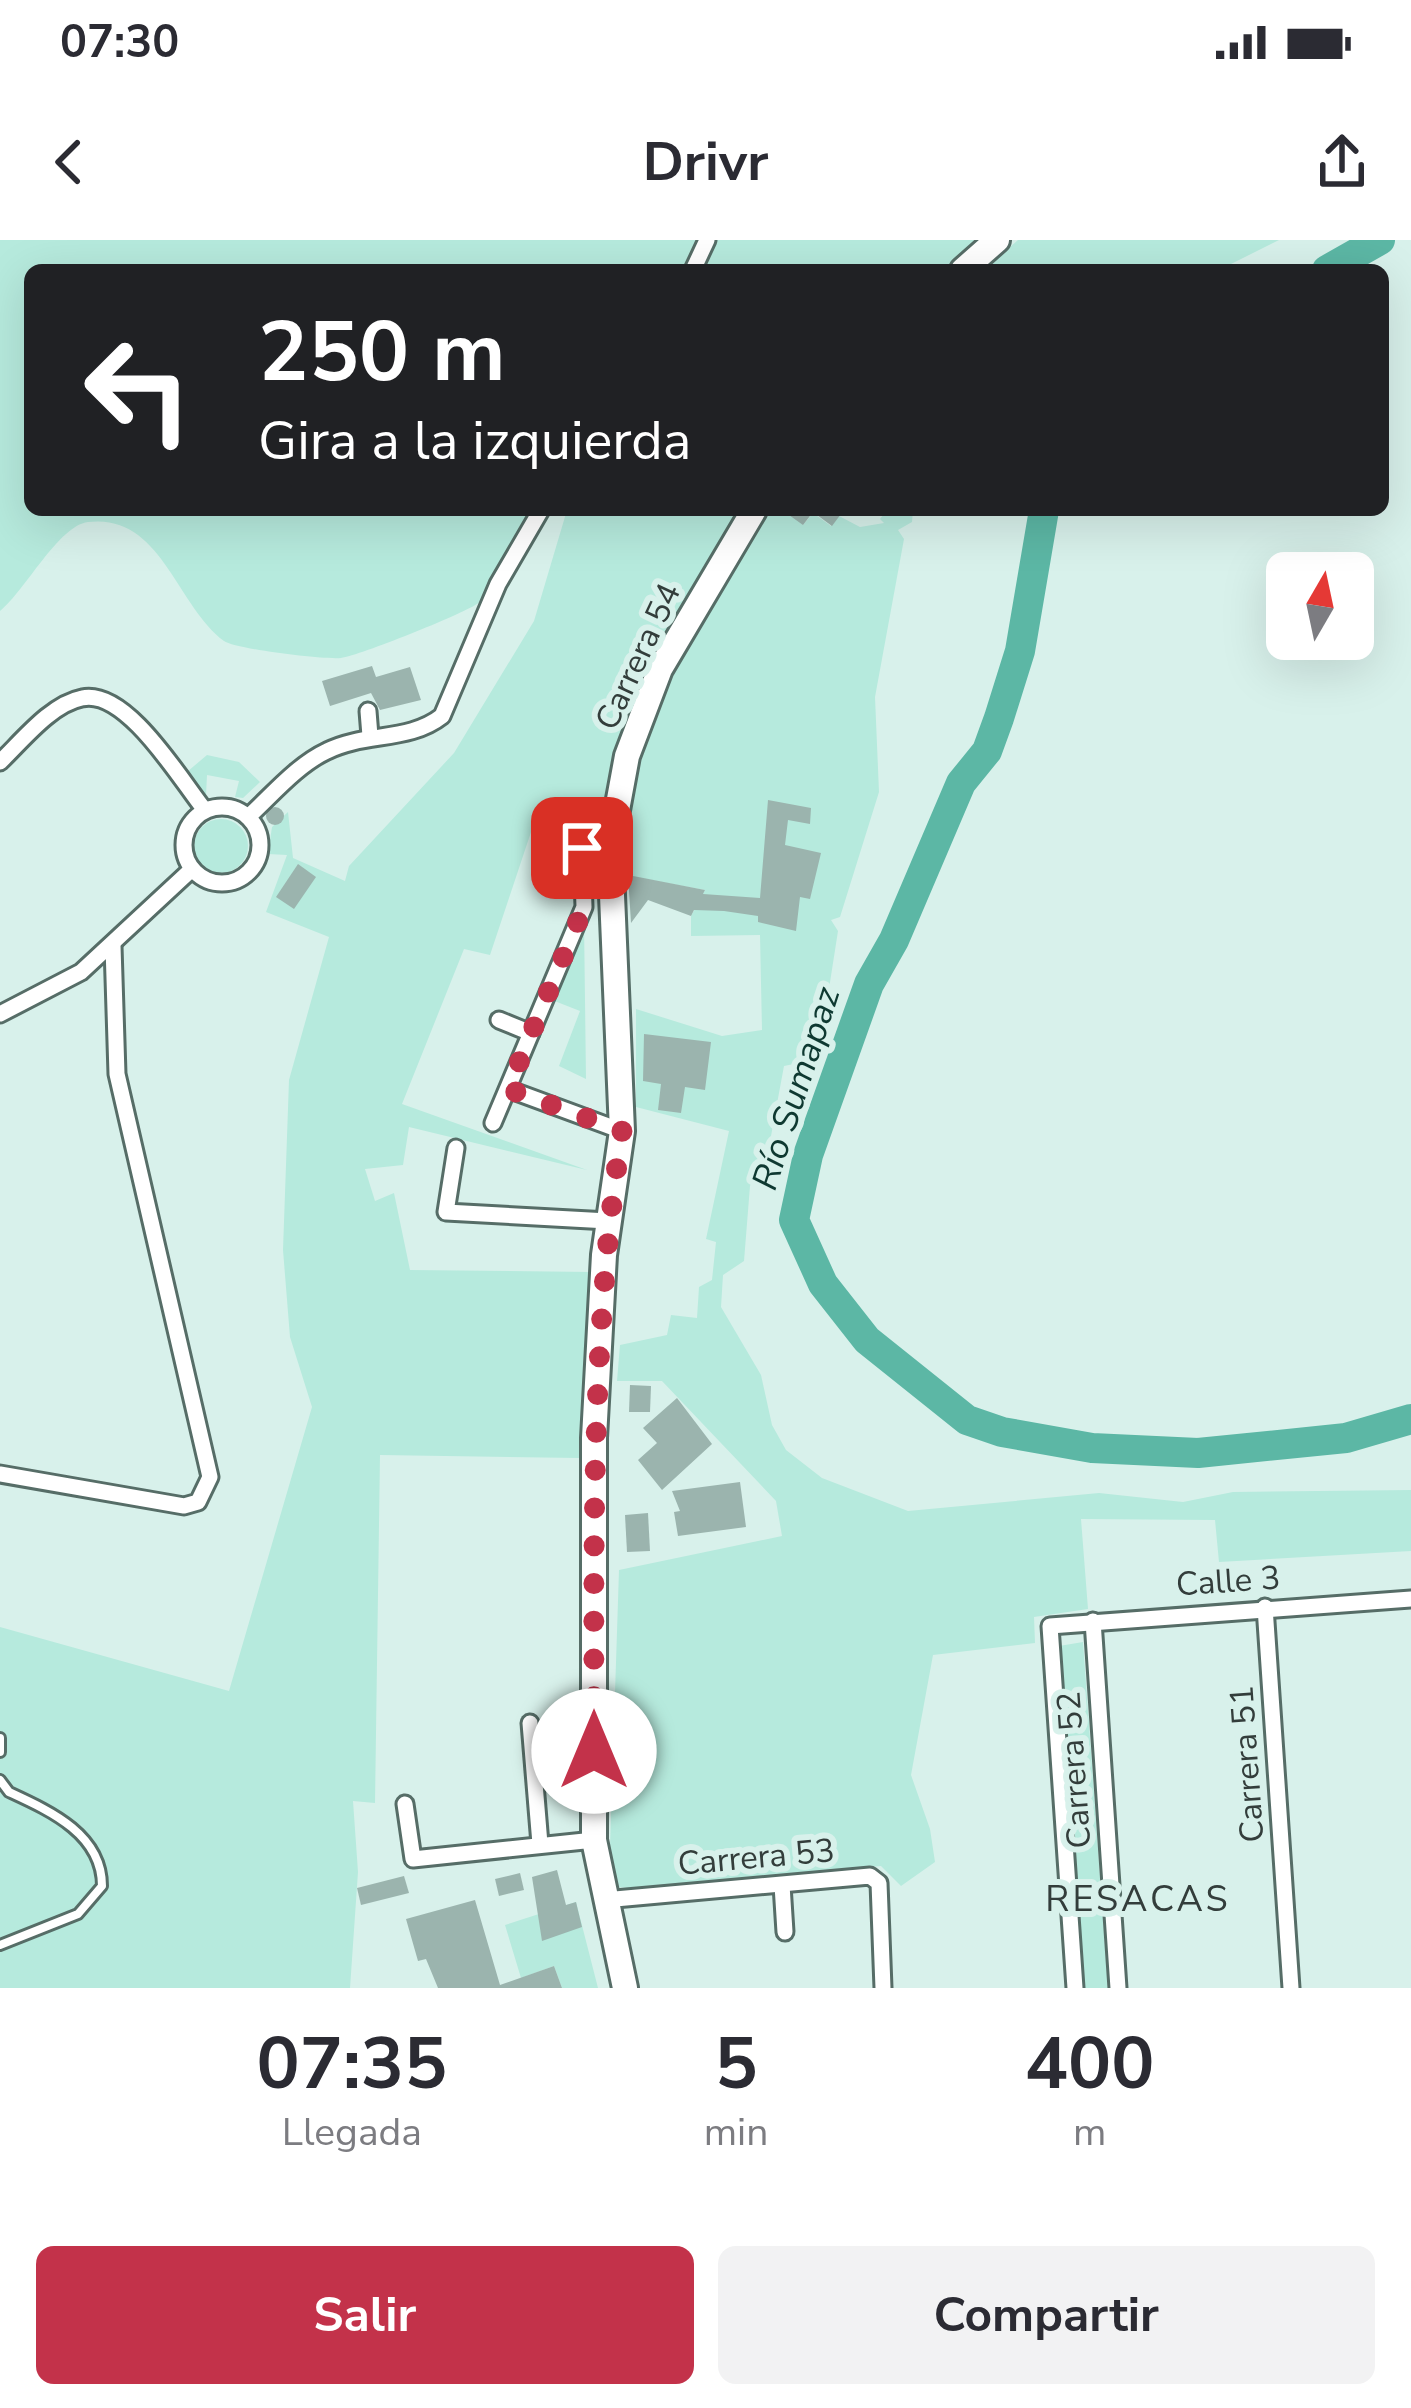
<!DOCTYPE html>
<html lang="es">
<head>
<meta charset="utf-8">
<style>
  :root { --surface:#fff; --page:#f2f2f3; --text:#2b2b33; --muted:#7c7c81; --accent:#c3324a }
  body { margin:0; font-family:"Nunito Sans",sans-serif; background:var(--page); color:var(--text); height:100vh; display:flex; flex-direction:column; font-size:45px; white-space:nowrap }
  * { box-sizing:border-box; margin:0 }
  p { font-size:39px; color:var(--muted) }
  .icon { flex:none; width:66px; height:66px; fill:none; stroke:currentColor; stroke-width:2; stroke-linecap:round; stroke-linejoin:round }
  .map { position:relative; height:1748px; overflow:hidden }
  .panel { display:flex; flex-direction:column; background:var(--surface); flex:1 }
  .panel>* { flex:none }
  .banner { position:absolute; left:24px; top:24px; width:1365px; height:252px; border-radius:18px; box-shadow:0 12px 48px #0002; background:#202124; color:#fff; overflow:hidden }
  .needle { width:78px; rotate:9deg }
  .controls { position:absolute; left:1266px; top:312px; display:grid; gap:24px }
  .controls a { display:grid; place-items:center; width:108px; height:108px; border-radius:18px; background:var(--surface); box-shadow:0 12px 48px #0002; font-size:60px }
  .pin { position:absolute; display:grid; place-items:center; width:102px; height:102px; color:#fff; margin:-51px; border-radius:24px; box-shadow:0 6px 18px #0006 }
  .me { position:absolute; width:132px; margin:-66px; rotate:0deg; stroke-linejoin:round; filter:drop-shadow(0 0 9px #0008) }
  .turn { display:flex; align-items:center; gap:42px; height:252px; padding:0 36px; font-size:54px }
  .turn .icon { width:156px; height:156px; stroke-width:2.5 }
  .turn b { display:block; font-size:84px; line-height:102px }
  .eta { display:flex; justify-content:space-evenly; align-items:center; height:204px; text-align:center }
  .eta b { font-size:72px; font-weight:700; line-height:84px }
  .action { display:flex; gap:24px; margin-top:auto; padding:24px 36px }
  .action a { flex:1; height:138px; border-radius:18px; background:var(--accent); color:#fff; font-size:48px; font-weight:700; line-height:138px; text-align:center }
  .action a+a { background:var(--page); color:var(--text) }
  .status { display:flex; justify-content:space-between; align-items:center; height:84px; padding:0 60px; background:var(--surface); direction:ltr }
  .status svg { height:33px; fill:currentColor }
  header { display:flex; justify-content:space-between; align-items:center; height:156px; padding:0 36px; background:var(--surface); font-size:54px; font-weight:700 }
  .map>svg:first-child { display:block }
  .green { fill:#b6eadd }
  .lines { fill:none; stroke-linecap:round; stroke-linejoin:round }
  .river { stroke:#5cb7a5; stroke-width:30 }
  .building { fill:#9bb4ae }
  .service-casing { stroke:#566d67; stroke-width:14 }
  .minor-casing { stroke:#566d67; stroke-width:21 }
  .primary-casing { stroke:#566d67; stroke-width:30 }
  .service { stroke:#fff; stroke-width:8 }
  .minor { stroke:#fff; stroke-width:15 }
  .primary { stroke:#fff; stroke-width:24 }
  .route { stroke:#c3324a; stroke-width:21; stroke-dasharray:0 37.8 }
  .labels { text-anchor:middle; stroke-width:12; stroke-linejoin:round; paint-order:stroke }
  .street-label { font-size:33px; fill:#333d3b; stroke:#d8f1eb }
  .water-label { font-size:36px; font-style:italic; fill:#0e3931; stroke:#d8f1eb }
  .neighbourhood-label { font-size:36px; letter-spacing:3px; fill:#333d3b; stroke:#d8f1eb }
</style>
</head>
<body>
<div class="status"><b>07:30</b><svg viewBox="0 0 49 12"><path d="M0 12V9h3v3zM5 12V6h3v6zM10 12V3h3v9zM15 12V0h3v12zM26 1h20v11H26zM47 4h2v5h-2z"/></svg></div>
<header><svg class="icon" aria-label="back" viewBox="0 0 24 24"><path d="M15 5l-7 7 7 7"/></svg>Drivr<svg class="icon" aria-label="share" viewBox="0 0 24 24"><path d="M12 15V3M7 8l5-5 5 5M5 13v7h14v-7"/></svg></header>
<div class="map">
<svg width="1411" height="1748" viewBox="0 0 1411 1748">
  <rect width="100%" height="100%" fill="#d8f1eb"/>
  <g class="green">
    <path d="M0,0H698L684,30H30V270H532C521,291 494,353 477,364C460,375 361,415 341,418C325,420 235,409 224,401C176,365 161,273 88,282C58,286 26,350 0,371Z"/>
    <polygon points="715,0 975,0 944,30 701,30"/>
    <polygon points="1018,0 1279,0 1219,30 984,30"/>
    <polygon points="567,270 741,270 656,422 594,596 544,578 534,583 490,715 464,709 402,864 587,930 409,887 403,925 365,929 375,961 394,953 410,1030 592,1032 579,1218 380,1215 375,1563 353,1561 358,1632 350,1748 0,1748 0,1387 229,1451 312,1167 290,1097 283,1010 289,840 329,697 266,672 287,615 268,614 272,587 288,572 293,618 345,641 349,626 454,513 534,381"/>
    <path d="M765,270H789L803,285L813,273L831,286L839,276L860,287L884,283L880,279L887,270H913L912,282L898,290L904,299L875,457L879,552L840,677L831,680L838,691L818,819L784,826L771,896L750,946L744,1021L723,1035L721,1067L761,1135L772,1185L786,1210L822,1238L908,1271L1099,1253L1183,1262L1233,1252L1411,1250V1311L1219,1322L1215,1280L1081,1279L1088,1369L1034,1377L1035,1403L933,1415L911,1535L930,1589L935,1622L901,1646L881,1626L628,1648L618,1647L610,1607L619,1330L782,1296L776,1261L662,1141H617L620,1105L667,1095L671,1075L697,1078L699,1047L712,1040L716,1002L706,999L729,891L636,867V769L722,796L762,790L760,695L691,696V676L705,650L623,635C605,508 704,375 765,270Z"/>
    <polygon points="207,515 239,522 260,542 243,558 235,557 239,541 207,535 206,555 196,556 181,537"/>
    <circle cx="221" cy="606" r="27"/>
    <polygon points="584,682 586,839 559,826 580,771 552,760"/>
    <polygon points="1083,1402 1108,1748 1083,1748 1059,1406"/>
    <polygon points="576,1662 598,1748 562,1748 554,1726 521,1738 505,1685"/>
  </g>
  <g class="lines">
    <g class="river">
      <polyline points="1327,30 1380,0"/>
      <polyline points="1044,270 1020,411 999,478 987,511 961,543 894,700 869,744 808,915 794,980 823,1044 867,1100 967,1180 1002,1192 1092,1208 1198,1213 1346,1198 1411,1179"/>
    </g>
  </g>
  <g class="building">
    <polygon points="782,270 844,270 832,286 813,272 803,285"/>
    <polygon points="372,426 376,437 410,427 421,460 380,470 371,453 330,466 322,441"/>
    <polygon points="768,560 811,568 810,584 788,580 785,605 821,613 810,659 800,657 796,691 758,682 758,676 724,671 694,670 691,676 648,660 631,683 628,635 705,650 703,654 760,658"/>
    <circle cx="275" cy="576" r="9"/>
    <polygon points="298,624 316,637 294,669 276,657"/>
    <polygon points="644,794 711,802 705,850 685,847 681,873 658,870 661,844 643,841"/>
    <polygon points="630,1145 651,1146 650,1172 629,1172"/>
    <polygon points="677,1158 712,1204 662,1250 638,1220 657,1203 643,1188"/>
    <polygon points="740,1242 746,1287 678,1296 674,1272 680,1271 672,1251"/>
    <polygon points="648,1273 650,1311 627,1312 625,1275"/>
    <polygon points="557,1630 566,1665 576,1662 582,1687 542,1701 532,1637"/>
    <polygon points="520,1633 524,1650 499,1656 495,1639"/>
    <polygon points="404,1636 409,1653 361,1665 357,1648"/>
    <polygon points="475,1660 500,1745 554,1726 562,1748 438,1748 426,1719 418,1721 406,1679"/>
  </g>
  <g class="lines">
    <defs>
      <g id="service">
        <polyline points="0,1498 0,1512"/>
        <path d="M0,1540L9,1552C50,1571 102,1594 102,1646L78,1674L0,1705"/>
      </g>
      <g id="minor">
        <polyline points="693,30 707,0"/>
        <polyline points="368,471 370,496"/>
        <path d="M0,522C22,501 51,464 82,458C126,448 180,539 204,569"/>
        <circle cx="222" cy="605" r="38"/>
        <path d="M248,577C272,555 297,525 327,511C365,492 409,502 442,476L498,344L541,270"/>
        <polyline points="0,774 81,732 192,629"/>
        <polyline points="499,780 531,793"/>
        <polyline points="508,849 622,891"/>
        <polyline points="493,883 584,667 582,608"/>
        <polyline points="456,908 446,972 608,981"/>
        <polyline points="0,1234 184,1266 198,1262 210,1237 117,834 113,706"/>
        <polyline points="1265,1367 1291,1748"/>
        <polyline points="1093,1381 1118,1748"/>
        <polyline points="530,1483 540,1604"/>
        <polyline points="405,1564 413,1619 594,1600"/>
        <polyline points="782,1645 785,1692"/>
        <polyline points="604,1660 870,1636 879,1643 883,1748"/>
        <polyline points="1075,1748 1050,1386 1411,1359"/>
      </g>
      <g id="primary">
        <polyline points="963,30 997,0"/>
        <polyline points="625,1748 594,1600 594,1198 604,1015 622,891 610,608 627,516 660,429 754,270"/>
      </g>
    </defs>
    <use href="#service" class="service-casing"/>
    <use href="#minor" class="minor-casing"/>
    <use href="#primary" class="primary-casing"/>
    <use href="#service" class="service"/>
    <use href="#minor" class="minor"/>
    <use href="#primary" class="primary"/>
  </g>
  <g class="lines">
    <path class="route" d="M582,608L584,667L508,849L622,891C590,1097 594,1303 594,1511"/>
  </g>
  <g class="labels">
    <g class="street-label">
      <text transform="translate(637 416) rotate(-65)" y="12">Carrera 54</text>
      <text transform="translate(1228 1340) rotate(-4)" y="12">Calle 3</text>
      <text transform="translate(1246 1524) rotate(-94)" y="12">Carrera 51</text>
      <text transform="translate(1073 1530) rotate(-94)" y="12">Carrera 52</text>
      <text transform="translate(756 1616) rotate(-5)" y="12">Carrera 53</text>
    </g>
    <g class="water-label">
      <text transform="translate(795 848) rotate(-72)" y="13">Río Sumapaz</text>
    </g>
    <g class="neighbourhood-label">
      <text x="1138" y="1671">RESACAS</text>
    </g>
  </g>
</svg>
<div class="controls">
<a><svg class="needle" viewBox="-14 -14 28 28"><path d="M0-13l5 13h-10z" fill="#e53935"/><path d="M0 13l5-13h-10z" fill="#7c7c81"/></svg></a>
</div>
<div class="pin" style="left:582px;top:608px;background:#d93025"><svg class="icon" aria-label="arrive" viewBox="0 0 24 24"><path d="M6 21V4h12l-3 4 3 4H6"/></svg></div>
<svg class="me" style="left:594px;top:1511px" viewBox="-20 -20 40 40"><circle r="19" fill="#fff"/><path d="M0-13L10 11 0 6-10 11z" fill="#c3324a"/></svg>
<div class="banner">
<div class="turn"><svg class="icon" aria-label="left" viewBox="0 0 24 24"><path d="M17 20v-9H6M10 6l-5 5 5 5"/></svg><div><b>250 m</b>Gira a la izquierda</div></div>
</div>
</div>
<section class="panel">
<div class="eta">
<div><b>07:35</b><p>Llegada</p></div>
<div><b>5</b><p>min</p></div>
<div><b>400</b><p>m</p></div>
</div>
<div class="action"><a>Salir</a><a>Compartir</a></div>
</section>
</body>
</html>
